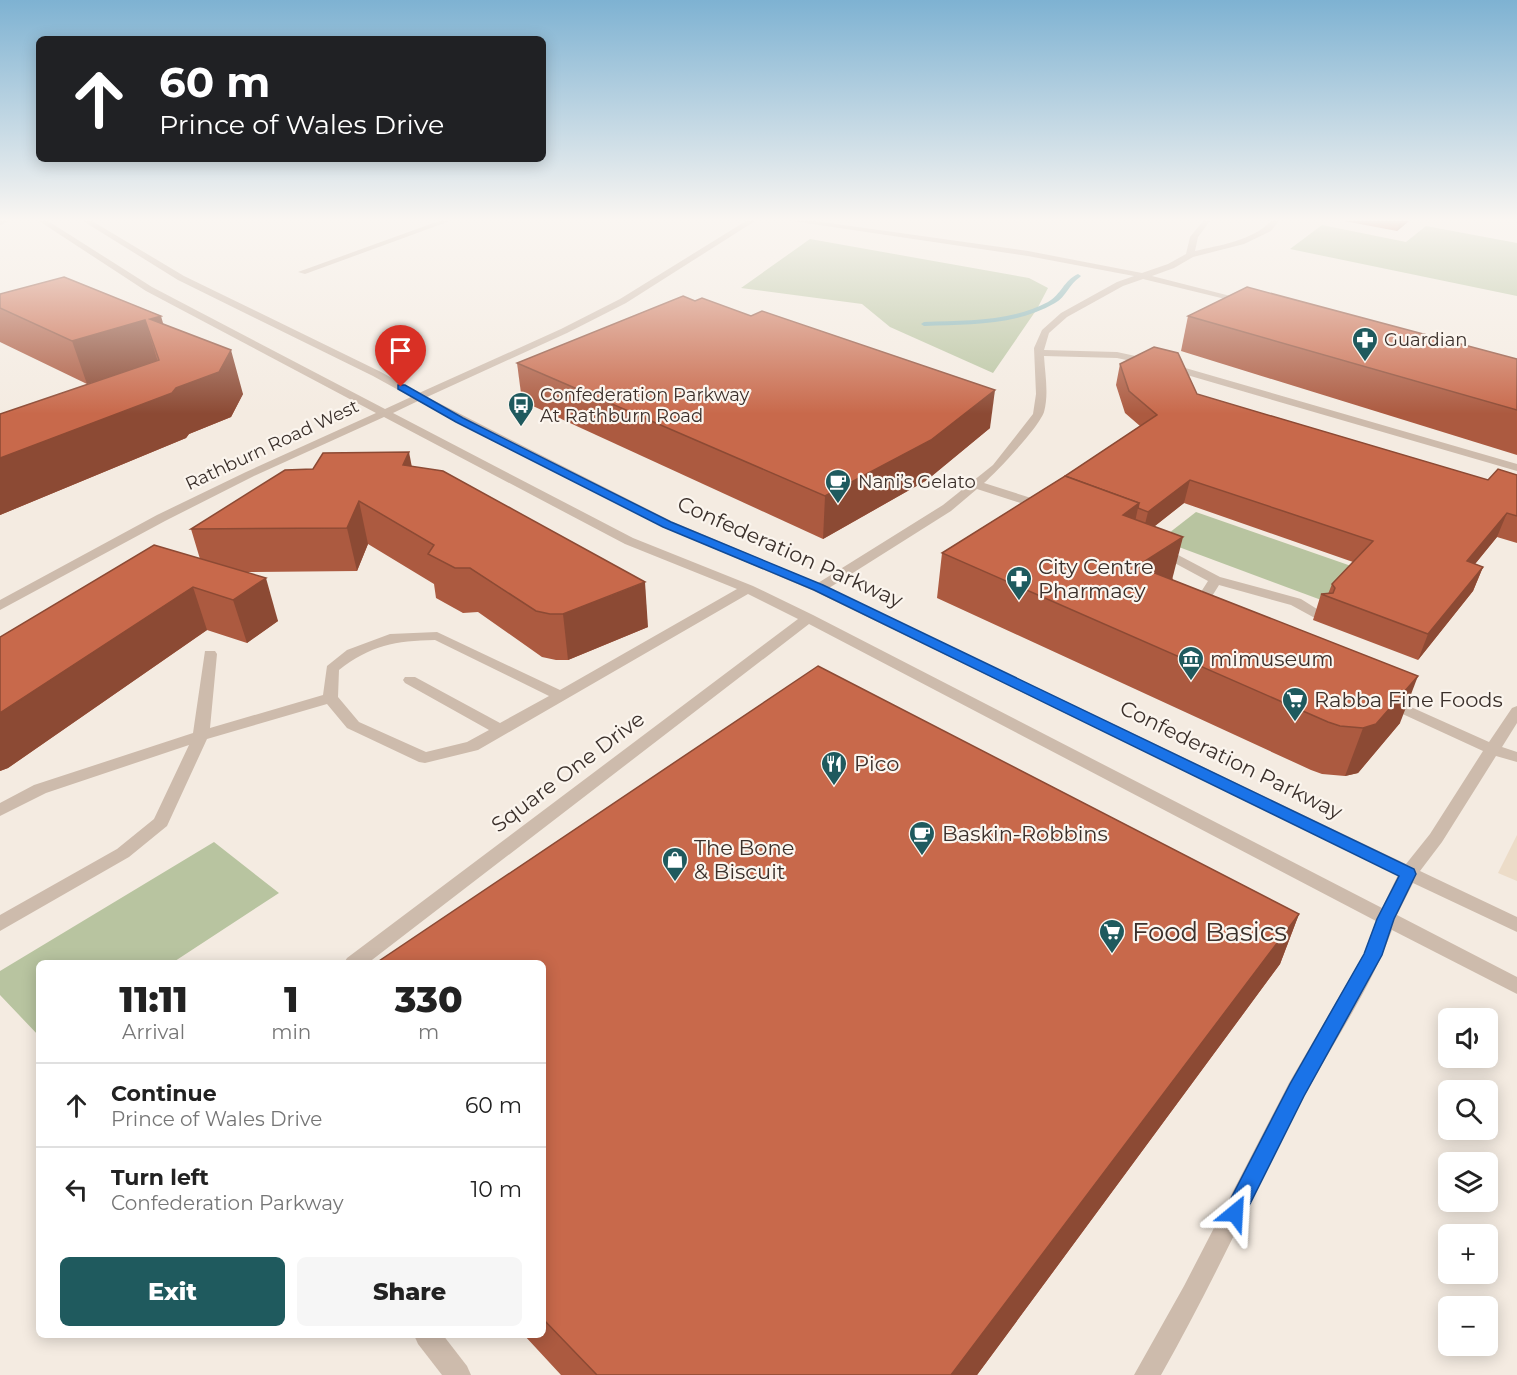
<!DOCTYPE html>
<html lang="en">
<head>
<meta charset="utf-8">
<style>
  :root { --surface:#fff; --page:#f6f6f6; --text:#222; --muted:#767676; --line:#e0e0e0; --accent:#1f5a5e }
  body { margin:0; font-family:Montserrat,sans-serif; background:var(--page); color:var(--text); height:100vh; display:flex; flex-direction:column; font-size:22px; white-space:nowrap }
  * { box-sizing:border-box; margin:0 }
  p { font-size:20px; color:var(--muted) }
  .icon { flex:none; width:33px; height:33px; fill:none; stroke:currentColor; stroke-width:2; stroke-linecap:round; stroke-linejoin:round }
  .map { position:relative; flex:1; overflow:hidden }
  .drawer { position:absolute; left:36px; top:960px; width:510px; height:378px; display:flex; flex-direction:column; background:var(--surface); border-radius:9px; box-shadow:0 3px 15px #0003 }
  .drawer>* { flex:none }
  .top-card { position:absolute; left:36px; top:36px; width:510px; height:126px; border-radius:9px; box-shadow:0 3px 15px #0003; background:#202124; color:#fff; overflow:hidden }
  .controls { position:absolute; left:1438px; top:1008px; display:grid; gap:12px }
  .controls a { display:grid; place-items:center; width:60px; height:60px; border-radius:9px; background:var(--surface); box-shadow:0 3px 15px #0003; font-size:30px }
  .pin { position:absolute; display:grid; place-items:center; width:51px; height:51px; color:#fff; margin:-62px -26px; border-radius:50% 50% 50% 0; rotate:-45deg; box-shadow:0 0 6px #0007 }
  .pin .icon { rotate:45deg }
  .me { position:absolute; width:66px; margin:-33px; rotate:27deg; stroke-linejoin:round; filter:drop-shadow(0 0 4px #0008) }
  .turn { display:flex; align-items:center; gap:21px; height:126px; padding:0 24px; font-size:27px }
  .turn .icon { width:78px; height:78px; stroke-width:2.5 }
  .turn b { display:block; font-size:42px; line-height:51px }
  .eta { display:flex; justify-content:space-evenly; align-items:center; height:102px; text-align:center }
  .eta b { font-size:36px; font-weight:800; line-height:42px }
  .primary-button { display:flex; gap:12px; margin-top:auto; padding:12px 24px }
  .primary-button a { flex:1; height:69px; border-radius:9px; background:var(--accent); color:#fff; font-size:24px; font-weight:800; line-height:69px; text-align:center }
  .primary-button a+a { background:var(--page); color:var(--text) }
  ul { padding:0; list-style:none }
  li { display:flex; align-items:center; gap:18px; height:84px; padding:0 24px; border-top:2px solid var(--line) }
  li div { flex:1 }
  li b { display:block; font-size:22px }
  li em { font-style:normal }
  .map>svg:first-child { display:block }
  .green { fill:#b8c4a0 }
  .plaza { fill:#ecdcc8 }
  .lines { fill:none; stroke-linecap:round; stroke-linejoin:round }
  .stream { fill:#7fb0b2; fill-rule:evenodd }
  .minor { fill:#cdbbac; fill-rule:evenodd }
  .wall { fill:#ac5a40 }
  .shaded-wall { fill:#8c4a34 }
  .building { fill:#c8694b; stroke:#8c4a34; stroke-width:1.5 }
  .route { fill:#1a73e8; stroke:#114b97; stroke-width:1.5 }
  .labels { text-anchor:middle; stroke-width:4.5; stroke-linejoin:round; paint-order:stroke }
  .far-poi-label { font-size:18px; fill:#3b302b; stroke:#fbf5ee; text-anchor:start }
  .far-street-label { font-size:18px; fill:#3b302b; stroke:#fbf5ee }
  .street-label { font-size:21px; fill:#3b302b; stroke:#fbf5ee }
  .poi-label { font-size:21px; fill:#3b302b; stroke:#fbf5ee; text-anchor:start }
  .near-poi-label { font-size:26px; fill:#3b302b; stroke:#fbf5ee; text-anchor:start }
</style>
</head>
<body>
<div class="map">
<svg width="1517" height="1375" viewBox="0 0 1517 1375">
  <rect width="100%" height="100%" fill="#f4ebe1"/>
  <g class="green">
    <polygon points="1322,225 1406,242 1426,226 1517,243 1517,296 1290,249"/>
    <polygon points="810,239 1029,278 1048,288 1037,309 993,373 890,327 862,304 741,288"/>
    <polygon points="1196,512 1357,568 1324,601 1160,540"/>
    <polygon points="214,842 279,893 172,963 39,963 39,1036 0,995 0,971"/>
  </g>
  <polygon class="plaza" points="1517,835 1517,881 1498,873"/>
  <g class="lines">
    <path class="stream" d="M1078,274L1081,276L1080,277C1069,284 1066,297 1055,303C1016,326 968,324 924,326L921,324L924,322C966,320 1010,322 1048,302C1061,295 1064,280 1078,274Z"/>
    <g class="minor">
      <polygon points="0,221 10,221 0,225"/>
      <path d="M39,221H48L152,287L385,409L411,397L373,376L178,280L83,221H92L184,276L381,372L419,393L561,329L620,299L746,221H755L626,303L567,333L427,397L671,521L818,583L943,505L993,465L1033,414L1036,394L1034,348L1042,330L1061,313L1117,282L1134,276L1028,256L792,221H815L1028,251L1142,273L1168,264L1186,254L1190,237L1203,221H1210L1198,237L1195,251C1220,245 1252,241 1271,221H1279L1271,231L1244,244L1193,257L1174,268L1152,276L1250,301V305L1143,279L1123,286L1067,317L1049,333L1044,350L1117,352L1168,363L1517,464V471L1163,368L1117,358L1044,356C1045,374 1049,394 1044,412C1039,427 997,472 984,483L1050,504V510H1042L977,489L951,511L829,588L1406,864L1430,834L1483,751L1383,705L1380,702L1383,699H1393L1489,742L1512,708L1517,706V723L1502,747L1517,752V762L1496,756L1442,842L1420,871L1517,917V932L1413,883L1397,915L1517,977V994L1392,930C1371,988 1334,1041 1305,1095C1256,1188 1213,1283 1161,1375H1134L1184,1286L1289,1083L1364,954L1376,921L809,624L368,963H344L347,958L798,619L748,594L478,750L425,763L419,762L347,728L327,704L207,739L167,826L129,857L0,931V915L117,849L154,819L189,745L46,793L0,816V803L34,785L193,733L205,651H215L217,654L210,728L323,695L327,666L347,650L390,634L437,632L560,690L737,589L625,544L384,417L254,476L165,521L0,610V600L157,515L246,472L376,413L146,291ZM418,401L663,527L814,591L1398,875L1382,908L813,615L753,586L633,538L393,413ZM435,640L549,696L500,723L415,677H405L403,680L405,683L489,730L467,742L426,752L359,722L338,697L339,670C371,645 395,641 435,640Z"/>
      <polygon points="439,221 450,221 305,274 298,272"/>
      <polygon points="1161,546 1220,577 1301,599 1325,614 1323,617 1313,617 1291,605 1219,585 1206,606 1209,610 1207,613 1197,613 1192,606 1208,581 1156,553 1155,550"/>
      <polygon points="414,1335 443,1335 467,1366 471,1375 442,1375 418,1344"/>
    </g>
  </g>
  <g class="wall">
    <polygon points="1344,221 1409,221 1397,231"/>
    <polygon points="0,294 163,324 243,394 231,417 189,434 186,438 0,515 0,414 111,377 87,384 0,342"/>
    <polygon points="695,301 990,428 927,480 823,539 522,401 517,363"/>
    <polygon points="1188,316 1517,359 1517,455 1181,351"/>
    <polygon points="1120,364 1197,394 1488,480 1517,475 1517,543 1497,537 1475,564 1483,567 1473,591 1418,660 1313,620 1321,594 1328,594 1332,584 1353,562 1184,503 1155,526 1173,580 1400,723 1358,773 1345,776 1322,774 1311,770 937,598 942,553 1065,476 1140,426 1125,413 1116,385"/>
    <polygon points="412,467 648,627 568,660 556,660 542,657 478,612 463,613 436,598 434,584 368,544 357,571 246,572 278,621 247,643 207,630 8,768 0,771 0,637 200,559 191,529"/>
    <polygon points="1299,914 1280,964 977,1375 561,1375 524,1335 543,1335 543,963"/>
  </g>
  <g class="shaded-wall">
    <polygon points="1400,221 1409,221 1397,231"/>
    <polygon points="161,316 173,358 150,319"/>
    <polygon points="145,320 158,362 87,384 72,341"/>
    <polygon points="231,350 243,394 231,417 189,434 186,438 0,515 0,458 176,388"/>
    <polygon points="995,390 990,428 927,480 823,539 825,496"/>
    <polygon points="409,452 417,493 403,465"/>
    <polygon points="1190,480 1184,503 1142,536 1148,512"/>
    <polygon points="359,501 368,544 357,571 347,528"/>
    <polygon points="1139,503 1130,546 1123,515"/>
    <polygon points="1507,513 1497,537 1457,586 1467,561"/>
    <polygon points="1183,537 1172,580 1137,566"/>
    <polygon points="1483,567 1473,591 1418,660 1428,634"/>
    <polygon points="266,578 278,621 247,643 233,600"/>
    <polygon points="645,582 648,627 568,660 563,614"/>
    <polygon points="193,587 207,630 8,768 0,771 0,713"/>
    <polygon points="1418,676 1400,723 1358,773 1345,776 1363,728"/>
    <polygon points="1299,914 1280,964 977,1375 951,1375"/>
  </g>
  <g class="building">
    <polygon points="64,277 161,316 150,319 231,350 219,372 176,388 172,393 0,458 0,414 159,360 145,320 72,341 0,308 0,294"/>
    <polygon points="1247,287 1517,359 1517,410 1188,316"/>
    <polygon points="683,296 695,301 702,298 751,316 762,311 995,390 931,440 825,496 517,363"/>
    <polygon points="1154,347 1178,353 1197,394 1488,480 1498,469 1517,475 1517,516 1507,513 1467,561 1483,567 1428,634 1321,594 1333,593 1335,588 1332,584 1373,541 1190,480 1148,512 1138,508 1139,503 1065,476 1157,415 1129,391 1120,364"/>
    <polygon points="409,452 403,465 443,471 645,582 563,614 550,614 536,611 470,568 455,568 428,554 434,545 359,501 347,528 191,529 285,470 313,469 323,453"/>
    <polygon points="1065,476 1139,503 1123,515 1183,537 1137,566 1418,676 1376,724 1363,728 1340,726 1328,722 942,553"/>
    <polygon points="154,545 266,578 233,600 193,587 0,713 0,637"/>
    <polygon points="818,666 1299,914 951,1375 597,1375 543,1319 543,963 376,963"/>
  </g>
  <linearGradient id="sky" x2="0" y2="1"><stop stop-color="#7eb2d2"/><stop offset="0.53" stop-color="#faf6f2"/><stop offset="1" stop-color="#faf6f2" stop-opacity="0"/></linearGradient>
  <rect width="1517" height="414" fill="url(#sky)"/>
  <polygon class="route" points="398,385 405,385 463,418 671,522 823,585 1414,869 1416,874 1394,919 1382,955 1304,1096 1242,1220 1235,1223 1227,1220 1224,1213 1227,1206 1290,1084 1364,954 1377,919 1399,876 814,590 663,527 456,422 398,389"/>
  <defs>
    <symbol id="pharmacy-pin" viewBox="-11 -11 22 30"><path d="M0 17L-7.5 6A9.5 9.5 0 1 1 7.5 6Z" fill="#1f5a5e" stroke="#fbf5ee"/><path d="M-2-6h4v4h4v4h-4v4h-4v-4h-4v-4h4Z" fill="#fff"/></symbol>
    <symbol id="bus-pin" viewBox="-11 -11 22 30"><path d="M0 17L-7.5 6A9.5 9.5 0 1 1 7.5 6Z" fill="#1f5a5e" stroke="#fbf5ee"/><path d="M-5-6H5V4H4V6H2V4H-2V6H-4V4H-5ZM-3.5-4V0h7V-4ZM-3.5 1.2v1.5H-2V1.2ZM2 1.2v1.5H3.5V1.2Z" fill="#fff"/></symbol>
    <symbol id="cafe-pin" viewBox="-11 -11 22 30"><path d="M0 17L-7.5 6A9.5 9.5 0 1 1 7.5 6Z" fill="#1f5a5e" stroke="#fbf5ee"/><path d="M-5.5-4.5H6V0H3Q3 3.5 0 3.5H-2.5Q-5.5 3.5-5.5 0ZM3-3.2v2h1.7v-2ZM-6 4.5H4V6H-6Z" fill="#fff"/></symbol>
    <symbol id="museum-pin" viewBox="-11 -11 22 30"><path d="M0 17L-7.5 6A9.5 9.5 0 1 1 7.5 6Z" fill="#1f5a5e" stroke="#fbf5ee"/><path d="M0-6L6-3V-2H-6V-3ZM-5-1h2V3h-2ZM-1-1h2V3h-2ZM3-1h2V3H3ZM-6 4H6V6H-6Z" fill="#fff"/></symbol>
    <symbol id="supermarket-pin" viewBox="-11 -11 22 30"><path d="M0 17L-7.5 6A9.5 9.5 0 1 1 7.5 6Z" fill="#1f5a5e" stroke="#fbf5ee"/><path d="M-6-5.5h2.5l.6 2H6L4.5 2H-2.5L-4.4-4H-6ZM-1.5 3.2a1.3 1.3 0 1 0 .1 0ZM3 3.2a1.3 1.3 0 1 0 .1 0Z" fill="#fff"/></symbol>
    <symbol id="restaurant-pin" viewBox="-11 -11 22 30"><path d="M0 17L-7.5 6A9.5 9.5 0 1 1 7.5 6Z" fill="#1f5a5e" stroke="#fbf5ee"/><path d="M-5-6h1v4h1v-4h1v4h1v-4h1v5L-1.5 .5V6h-2V.5L-5-1ZM5-6V6H3V1.5H1.5Q1.5-4 5-6Z" fill="#fff"/></symbol>
    <symbol id="shop-pin" viewBox="-11 -11 22 30"><path d="M0 17L-7.5 6A9.5 9.5 0 1 1 7.5 6Z" fill="#1f5a5e" stroke="#fbf5ee"/><path d="M-5-2.5h2.3a2.7 3.5 0 0 1 5.4 0H5L5.5 6h-11ZM-1.5-2.5h3a1.5 2.3 0 0 0-3 0Z" fill="#fff"/></symbol>
  </defs>
  <g fill-rule="evenodd">
    <use href="#pharmacy-pin" x="1350" y="325" width="30" height="40"/>
    <use href="#bus-pin" x="506" y="390" width="30" height="40"/>
    <use href="#cafe-pin" x="823" y="467" width="30" height="40"/>
    <use href="#pharmacy-pin" x="1004" y="564" width="30" height="40"/>
    <use href="#museum-pin" x="1176" y="644" width="30" height="40"/>
    <use href="#supermarket-pin" x="1280" y="685" width="30" height="40"/>
    <use href="#restaurant-pin" x="819" y="749" width="30" height="40"/>
    <use href="#cafe-pin" x="907" y="819" width="30" height="40"/>
    <use href="#shop-pin" x="660" y="845" width="30" height="40"/>
    <use href="#supermarket-pin" x="1097" y="917" width="30" height="40"/>
  </g>
  <g class="labels">
    <g class="far-poi-label">
      <text x="1384" y="346">Guardian</text>
      <text x="540" y="401">Confederation Parkway<tspan x="540" dy="21">At Rathburn Road</tspan></text>
      <text x="858" y="488">Nani’s Gelato</text>
    </g>
    <g class="far-street-label">
      <text transform="translate(272 445) rotate(-25)" y="6">Rathburn Road West</text>
    </g>
    <g class="street-label">
      <text transform="translate(790 552) rotate(24)" y="7">Confederation Parkway</text>
      <text transform="translate(1231 760) rotate(26)" y="7">Confederation Parkway</text>
      <text transform="translate(568 772) rotate(-37)" y="7">Square One Drive</text>
    </g>
    <g class="poi-label">
      <text x="1038" y="574">City Centre<tspan x="1038" dy="24">Pharmacy</tspan></text>
      <text x="1210" y="666">mimuseum</text>
      <text x="1314" y="707">Rabba Fine Foods</text>
      <text x="854" y="771">Pico</text>
      <text x="942" y="841">Baskin-Robbins</text>
      <text x="694" y="855">The Bone<tspan x="694" dy="24">&amp; Biscuit</tspan></text>
    </g>
    <g class="near-poi-label">
      <text x="1132" y="941">Food Basics</text>
    </g>
  </g>
</svg>
<div class="controls">
<a><svg class="icon" aria-label="sound" viewBox="0 0 24 24"><path d="M4 9h4l5-4v14l-5-4H4zM17 9q2 3 0 6"/></svg></a>
<a><svg class="icon" aria-label="search" viewBox="0 0 24 24"><circle cx="10" cy="10" r="6"/><path d="M15 15l6 6"/></svg></a>
<a><svg class="icon" aria-label="layers" viewBox="0 0 24 24"><path d="M12 4l9 5-9 5-9-5zM3 14l9 5 9-5"/></svg></a>
<a>+</a>
<a>−</a>
</div>
<div class="pin" style="left:401px;top:387px;background:#d93025"><svg class="icon" aria-label="arrive" viewBox="0 0 24 24"><path d="M6 21V4h12l-3 4 3 4H6"/></svg></div>
<svg class="me" style="left:1235px;top:1213px" viewBox="-20 -20 40 40"><path d="M0-17L14 15 0 8-14 15z" fill="#1a73e8" stroke="#fff" stroke-width="4"/></svg>
<div class="top-card">
<div class="turn"><svg class="icon" aria-label="ahead" viewBox="0 0 24 24"><path d="M12 20V5M6 11l6-6 6 6"/></svg><div><b>60 m</b>Prince of Wales Drive</div></div>
</div>
<section class="drawer">
<div class="eta">
<div><b>11:11</b><p>Arrival</p></div>
<div><b>1</b><p>min</p></div>
<div><b>330</b><p>m</p></div>
</div>
<ul>
<li><svg class="icon" aria-label="ahead" viewBox="0 0 24 24"><path d="M12 20V5M6 11l6-6 6 6"/></svg><div><b>Continue</b><p>Prince of Wales Drive</p></div><em>60 m</em></li>
<li><svg class="icon" aria-label="left" viewBox="0 0 24 24"><path d="M17 20v-9H6M10 6l-5 5 5 5"/></svg><div><b>Turn left</b><p>Confederation Parkway</p></div><em>10 m</em></li>
</ul>
<div class="primary-button"><a>Exit</a><a>Share</a></div>
</section>
</div>
</body>
</html>
